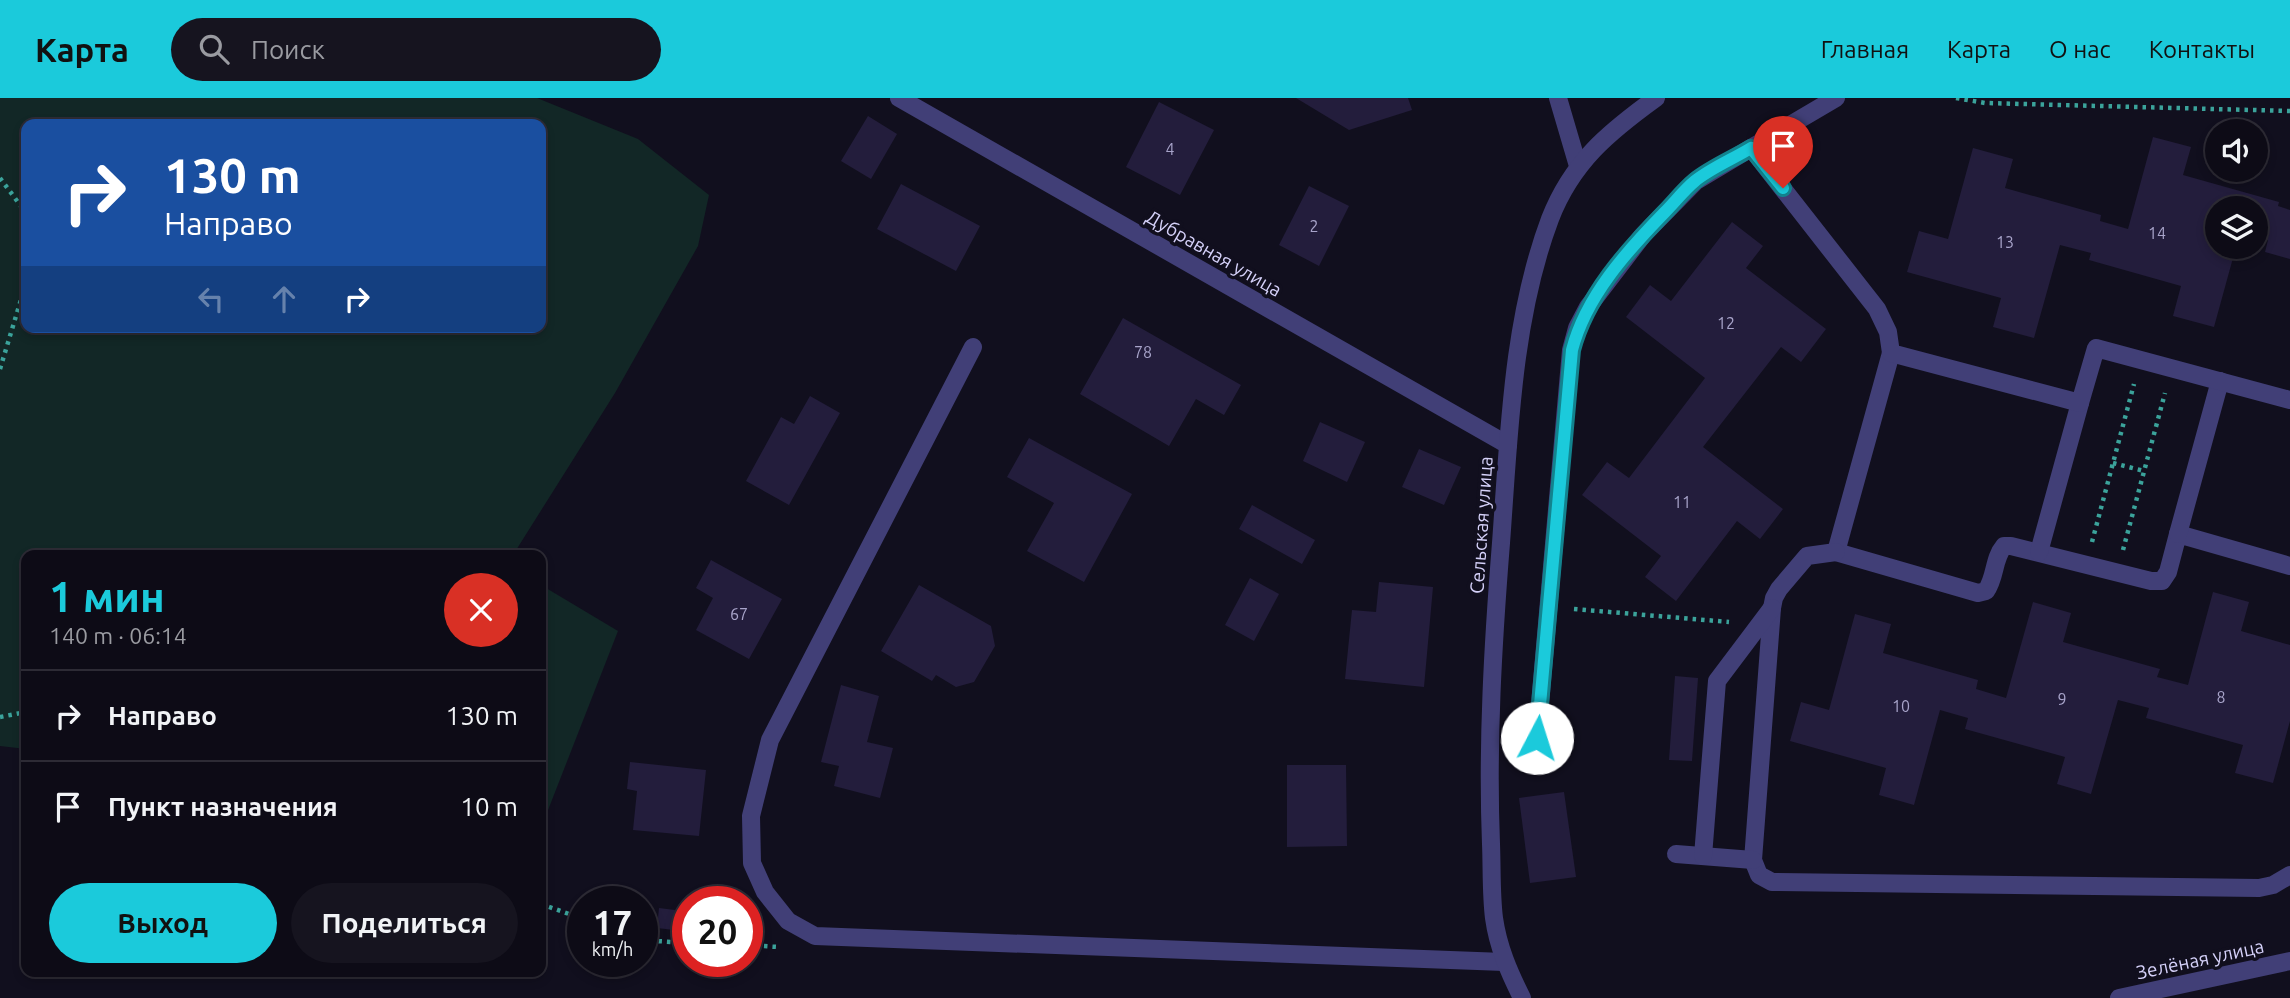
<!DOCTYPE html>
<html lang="ru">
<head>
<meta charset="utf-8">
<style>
  :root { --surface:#0d0b16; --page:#16141f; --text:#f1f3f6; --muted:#9a9ba1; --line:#2d2b35; --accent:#1bcadb }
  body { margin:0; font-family:Ubuntu,sans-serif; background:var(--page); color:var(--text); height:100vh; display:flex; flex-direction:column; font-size:26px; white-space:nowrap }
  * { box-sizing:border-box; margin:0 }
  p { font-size:23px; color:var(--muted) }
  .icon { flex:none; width:38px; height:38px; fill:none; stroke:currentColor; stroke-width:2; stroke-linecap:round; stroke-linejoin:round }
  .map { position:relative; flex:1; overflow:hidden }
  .sheet { position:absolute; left:21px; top:452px; width:525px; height:427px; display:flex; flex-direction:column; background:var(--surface); border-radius:14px; box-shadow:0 4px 10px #0003,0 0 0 2px var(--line) }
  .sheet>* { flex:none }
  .hud { position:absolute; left:21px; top:21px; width:525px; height:214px; border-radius:14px; box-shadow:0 4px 10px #0003,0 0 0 2px var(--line); background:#1a4fa0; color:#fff; overflow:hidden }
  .controls { position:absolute; left:2205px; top:21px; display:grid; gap:14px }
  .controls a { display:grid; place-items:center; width:63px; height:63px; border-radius:50%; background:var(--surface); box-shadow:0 4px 10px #0003,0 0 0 2px var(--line); font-size:35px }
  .speed { position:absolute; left:567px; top:788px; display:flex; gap:14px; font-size:35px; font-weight:700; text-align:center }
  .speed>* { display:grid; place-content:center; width:91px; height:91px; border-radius:50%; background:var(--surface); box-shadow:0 4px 10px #0003,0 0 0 2px var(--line); line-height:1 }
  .speed small { font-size:18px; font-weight:400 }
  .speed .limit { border:10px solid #d22; background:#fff; color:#111 }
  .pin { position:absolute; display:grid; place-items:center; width:60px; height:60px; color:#fff; margin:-72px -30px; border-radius:50% 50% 50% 0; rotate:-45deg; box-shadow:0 0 7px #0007 }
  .pin .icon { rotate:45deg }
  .me { position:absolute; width:77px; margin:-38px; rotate:5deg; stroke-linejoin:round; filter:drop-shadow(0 0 5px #0008) }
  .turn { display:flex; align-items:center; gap:24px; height:147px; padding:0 28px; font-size:32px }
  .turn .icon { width:91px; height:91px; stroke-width:2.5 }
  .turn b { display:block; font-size:49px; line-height:60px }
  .lanes { display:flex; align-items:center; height:66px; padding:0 28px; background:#0003; justify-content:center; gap:35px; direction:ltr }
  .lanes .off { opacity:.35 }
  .round { display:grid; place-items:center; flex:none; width:74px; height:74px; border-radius:37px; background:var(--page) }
  .summary { display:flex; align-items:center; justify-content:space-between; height:119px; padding:0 28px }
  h1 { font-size:42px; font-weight:600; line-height:52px; color:var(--accent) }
  .cta { display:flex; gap:14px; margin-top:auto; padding:14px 28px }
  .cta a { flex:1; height:80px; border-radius:42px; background:var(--accent); color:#111; font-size:28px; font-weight:600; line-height:80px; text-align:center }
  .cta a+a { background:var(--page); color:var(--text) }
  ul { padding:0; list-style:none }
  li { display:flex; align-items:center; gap:21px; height:91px; padding:0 28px; border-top:2px solid var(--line) }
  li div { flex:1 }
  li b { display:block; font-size:26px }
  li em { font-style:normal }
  header { display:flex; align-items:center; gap:42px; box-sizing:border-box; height:98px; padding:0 35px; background:var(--accent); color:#111 }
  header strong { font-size:33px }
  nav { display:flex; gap:38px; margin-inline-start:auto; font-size:24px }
  .search { width:490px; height:63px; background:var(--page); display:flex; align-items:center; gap:18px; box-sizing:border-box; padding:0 24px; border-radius:38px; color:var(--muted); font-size:26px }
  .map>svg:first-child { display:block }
  .green { fill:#122726; fill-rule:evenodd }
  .building { fill:#231d3c }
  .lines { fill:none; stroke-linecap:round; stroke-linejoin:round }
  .path { stroke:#3ba39b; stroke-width:4.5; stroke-dasharray:3.5 5; stroke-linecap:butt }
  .lane { stroke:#413f77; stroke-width:18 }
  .street { stroke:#413f77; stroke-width:18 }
  .route-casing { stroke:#12838e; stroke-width:18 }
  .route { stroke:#1bcadb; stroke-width:12 }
  .labels { text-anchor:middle; stroke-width:7; stroke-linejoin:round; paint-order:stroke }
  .number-label { font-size:16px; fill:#a8a4ca }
  .street-label { font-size:19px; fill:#d5d1f9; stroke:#110f1e }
</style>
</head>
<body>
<header>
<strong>Карта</strong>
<div class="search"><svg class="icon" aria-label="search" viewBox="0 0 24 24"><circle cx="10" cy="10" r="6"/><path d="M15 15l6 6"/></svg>Поиск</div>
<nav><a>Главная</a><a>Карта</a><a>О нас</a><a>Контакты</a></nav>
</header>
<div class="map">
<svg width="2290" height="900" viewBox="0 0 2290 900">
  <rect width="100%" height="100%" fill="#110f1e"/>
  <g class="green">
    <path d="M0,0H537L638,41L709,97L698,148L615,295L513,457H26V651L0,648ZM26,26H541V229H26Z"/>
    <polygon points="541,487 618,533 541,730"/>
  </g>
  <g class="building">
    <polygon points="1296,0 1408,0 1412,12 1349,32"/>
    <polygon points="1159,4 1214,32 1180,97 1126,69"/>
    <polygon points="868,18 897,36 871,81 841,63"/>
    <polygon points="2153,39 2191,49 2183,77 2279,104 2278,108 2290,112 2290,161 2265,154 2268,142 2256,139 2256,110 2217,110 2217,149 2236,149 2214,229 2173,218 2181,188 2089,162 2091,155 2060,147 2034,240 1993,229 2001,200 1907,174 1919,133 1948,141 1973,50 2013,61 2005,90 2101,117 2100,123 2128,131"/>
    <polygon points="901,86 980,128 956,173 877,131"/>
    <polygon points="1309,88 1349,108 1319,168 1279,147"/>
    <polygon points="1732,124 1763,148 1746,170 1826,231 1801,264 1781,249 1703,349 1783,411 1760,441 1737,423 1676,503 1645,479 1661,458 1582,397 1607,364 1629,380 1705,280 1626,219 1650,187 1671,203"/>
    <polygon points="1123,220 1241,287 1224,317 1196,301 1169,348 1080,296"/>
    <polygon points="810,298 840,315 789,407 746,383 781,319 794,326"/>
    <polygon points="1320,324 1365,344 1347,384 1303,363"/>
    <polygon points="1029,340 1132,396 1084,484 1027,453 1054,405 1007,379"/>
    <polygon points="1419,351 1461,369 1444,407 1402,389"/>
    <polygon points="1252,407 1315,442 1302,466 1239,431"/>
    <polygon points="711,462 782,501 749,561 696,532 713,500 696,490"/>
    <polygon points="1250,480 1279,496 1254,543 1225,527"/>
    <polygon points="1379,484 1433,489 1424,589 1345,581 1352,512 1376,514"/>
    <polygon points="919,487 991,528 995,548 974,584 956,589 936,577 932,583 881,553"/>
    <polygon points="2213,494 2249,504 2241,533 2290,547 2290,623 2273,685 2235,675 2243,647 2146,620 2149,610 2118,602 2091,696 2057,686 2065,659 1965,631 1968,620 1940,612 1914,707 1879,697 1886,670 1790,643 1801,604 1829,612 1855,516 1891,526 1883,555 1978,582 1976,591 2006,600 2033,504 2071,515 2063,544 2160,571 2157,579 2188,587"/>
    <polygon points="1675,578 1698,580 1692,663 1669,662"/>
    <polygon points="841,587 879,598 867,644 893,650 880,700 834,688 839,668 821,664"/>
    <polygon points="630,664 706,672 699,738 633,732 637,693 627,691"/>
    <polygon points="1287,667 1346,667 1347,748 1287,749"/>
    <polygon points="1564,694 1576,779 1530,785 1519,700"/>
    <polygon points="659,810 675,812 674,832 657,830"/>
  </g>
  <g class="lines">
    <g class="path">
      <polyline points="1956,0 1985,5 2290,13"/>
      <polyline points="0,80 26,115"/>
      <polyline points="0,271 26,185"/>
      <polyline points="2113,365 2144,373"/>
      <polyline points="2092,444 2134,286"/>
      <polyline points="2123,452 2165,295"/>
      <polyline points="1574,511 1729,524"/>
      <polyline points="0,619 26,614"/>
      <polyline points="541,806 583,821"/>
      <polyline points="642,839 656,843 688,845"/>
      <polyline points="747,847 778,849"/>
    </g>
    <g class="lane">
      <polyline points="1751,50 1836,0"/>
      <path d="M1891,255L1836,454L1978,495L1986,493C1996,479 1993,461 2004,448H2011L2151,483H2162L2168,474L2178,436L2290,468"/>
      <polyline points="2178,436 2220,283"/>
      <polyline points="1836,454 1807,458 1779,491 1774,500 1772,510 1753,762 1759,777 1772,784 2259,790 2273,787 2290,777"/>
      <polyline points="2039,454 2080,305"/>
      <polyline points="1537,640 1571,252 1577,230 1588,209 1643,137 1696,83 1751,50 1877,211 1888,234 1891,255 2080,305 2096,250 2290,302"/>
      <polyline points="1676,756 1753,762"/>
      <polyline points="1703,758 1717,583 1772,510"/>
    </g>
    <g class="street">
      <polyline points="899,0 1508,347"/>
      <polyline points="1558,0 1578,68"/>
      <polyline points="973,249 770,642 751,718 752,765 765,794 788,823 815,838 1504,864"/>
      <path d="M1522,900C1509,874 1498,849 1494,820C1491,796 1492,771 1491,746C1487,646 1493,545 1501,445C1509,338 1512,222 1550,121C1572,64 1609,34 1656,0"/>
      <polyline points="2119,900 2290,863"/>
    </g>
  </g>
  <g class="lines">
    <defs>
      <path id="route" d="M1537,640L1572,252C1586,198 1627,153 1665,114C1675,104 1684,92 1695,83C1711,70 1733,61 1751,50L1783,90"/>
    </defs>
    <use href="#route" class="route-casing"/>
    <use href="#route" class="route"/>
  </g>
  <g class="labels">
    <g class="number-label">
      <text x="1170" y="57">4</text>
      <text x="1314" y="134">2</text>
      <text x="2157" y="141">14</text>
      <text x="2005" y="150">13</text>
      <text x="1726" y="231">12</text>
      <text x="1143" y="260">78</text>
      <text x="1682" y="410">11</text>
      <text x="739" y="522">67</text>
      <text x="2221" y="605">8</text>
      <text x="2062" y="607">9</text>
      <text x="1901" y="614">10</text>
    </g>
    <g class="street-label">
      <text transform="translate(1214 155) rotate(30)" y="7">Дубравная улица</text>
      <text transform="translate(1481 427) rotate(-86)" y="7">Сельская улица</text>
      <text transform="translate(2200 861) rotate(-12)" y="7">Зелёная улица</text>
    </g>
  </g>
</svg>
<div class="controls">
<a><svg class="icon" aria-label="sound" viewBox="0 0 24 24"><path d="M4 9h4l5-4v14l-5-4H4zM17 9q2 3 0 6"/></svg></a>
<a><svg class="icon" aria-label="layers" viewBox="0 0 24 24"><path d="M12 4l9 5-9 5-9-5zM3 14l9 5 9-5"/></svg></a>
</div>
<div class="speed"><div>17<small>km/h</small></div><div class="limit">20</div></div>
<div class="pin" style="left:1783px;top:90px;background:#d93025"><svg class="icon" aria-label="arrive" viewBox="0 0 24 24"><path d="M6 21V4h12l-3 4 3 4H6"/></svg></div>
<svg class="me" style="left:1537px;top:640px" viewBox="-20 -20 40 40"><circle r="19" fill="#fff"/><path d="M0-13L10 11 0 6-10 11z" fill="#1bcadb"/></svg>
<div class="hud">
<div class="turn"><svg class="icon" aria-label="right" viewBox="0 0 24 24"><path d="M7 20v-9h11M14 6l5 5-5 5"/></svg><div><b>130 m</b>Направо</div></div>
<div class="lanes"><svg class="icon off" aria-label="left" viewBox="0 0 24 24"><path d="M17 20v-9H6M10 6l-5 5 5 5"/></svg><svg class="icon off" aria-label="ahead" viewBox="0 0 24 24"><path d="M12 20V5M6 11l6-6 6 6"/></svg><svg class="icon" aria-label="right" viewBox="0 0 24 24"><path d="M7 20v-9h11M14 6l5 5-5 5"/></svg></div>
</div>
<section class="sheet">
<div class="summary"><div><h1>1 мин</h1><p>140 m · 06:14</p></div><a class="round" style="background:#d93025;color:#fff"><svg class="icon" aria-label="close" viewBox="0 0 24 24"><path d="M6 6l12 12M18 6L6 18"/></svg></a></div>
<ul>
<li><svg class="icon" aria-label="right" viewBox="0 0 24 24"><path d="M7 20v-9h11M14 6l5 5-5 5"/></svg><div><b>Направо</b></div><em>130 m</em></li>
<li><svg class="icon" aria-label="arrive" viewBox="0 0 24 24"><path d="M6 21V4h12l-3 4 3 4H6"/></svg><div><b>Пункт назначения</b></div><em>10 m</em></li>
</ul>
<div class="cta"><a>Выход</a><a>Поделиться</a></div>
</section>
</div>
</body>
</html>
